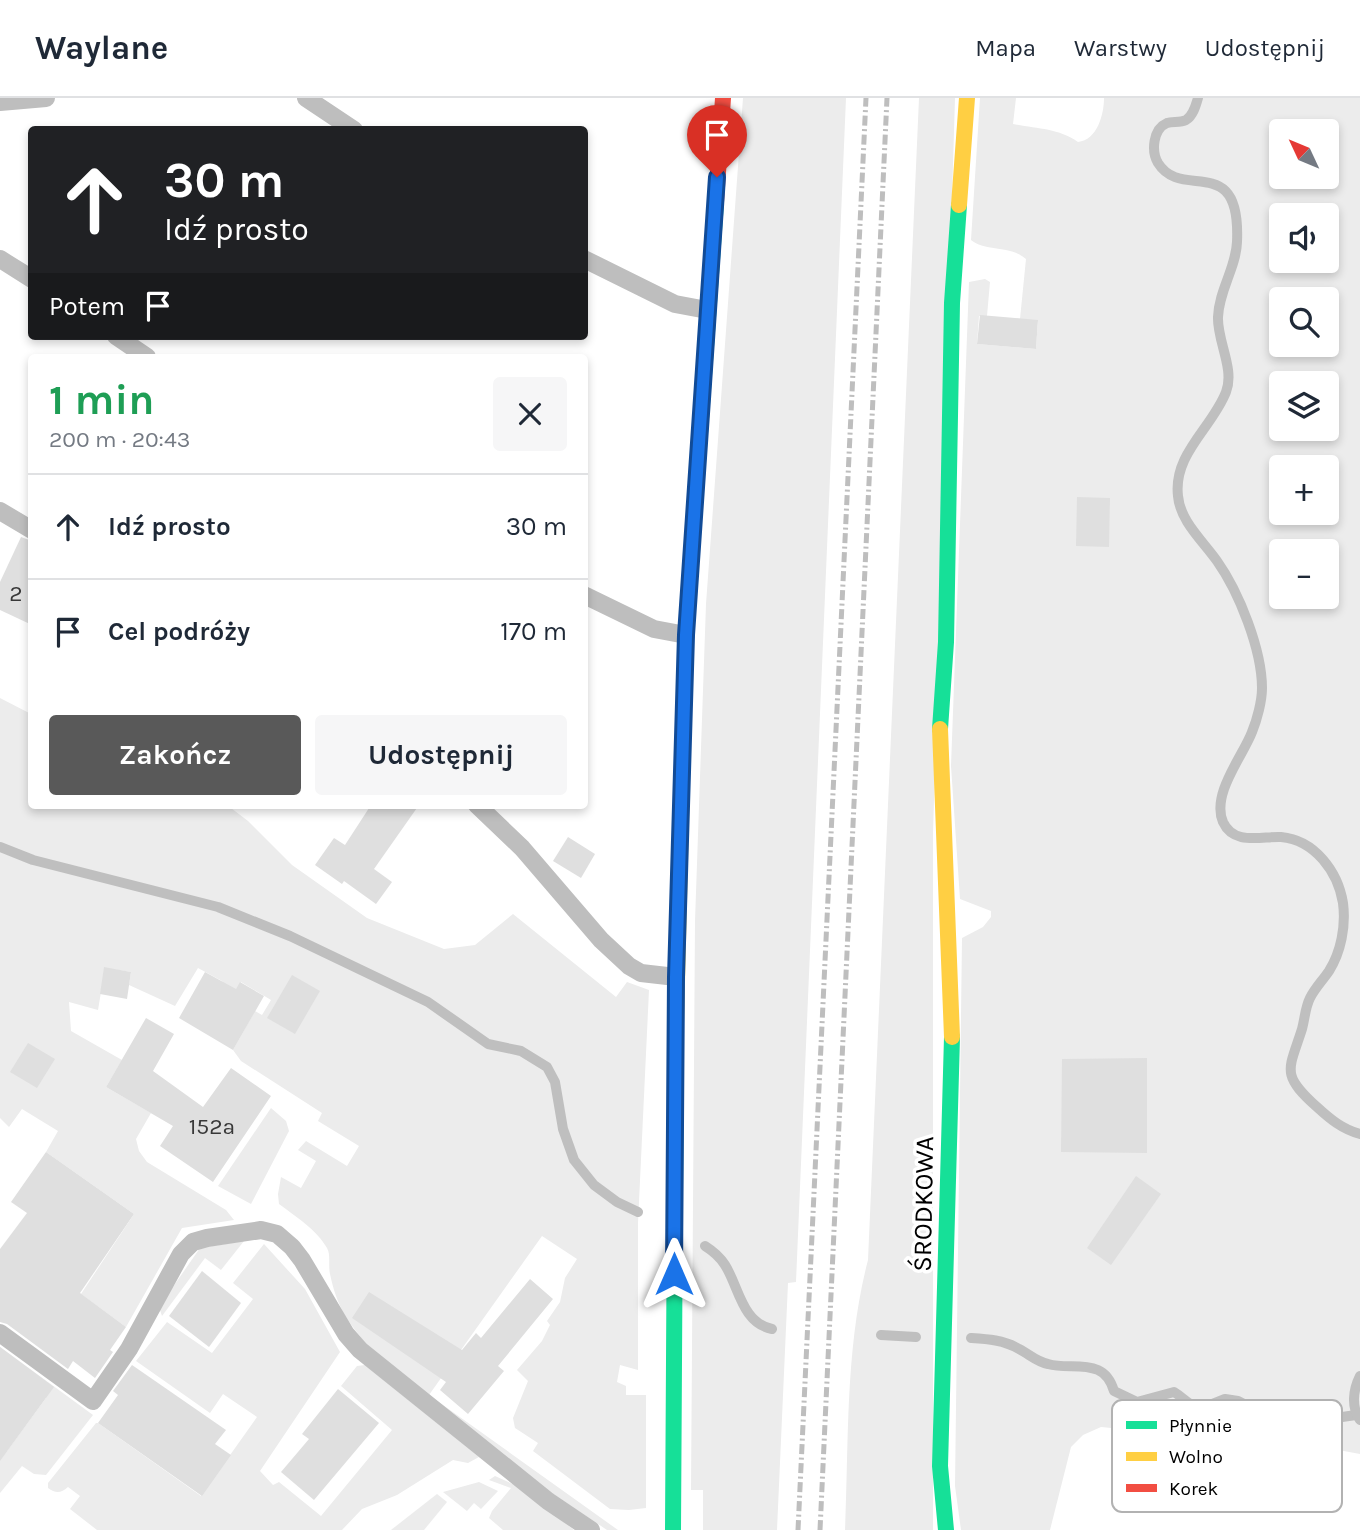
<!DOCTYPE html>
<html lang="pl">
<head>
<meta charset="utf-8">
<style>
  :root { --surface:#fff; --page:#f6f6f7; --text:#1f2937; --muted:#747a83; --line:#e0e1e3; --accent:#595959 }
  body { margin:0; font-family:Karla,sans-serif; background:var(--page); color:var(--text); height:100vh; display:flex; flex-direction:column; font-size:26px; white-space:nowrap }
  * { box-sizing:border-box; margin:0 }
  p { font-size:23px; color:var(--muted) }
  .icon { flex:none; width:38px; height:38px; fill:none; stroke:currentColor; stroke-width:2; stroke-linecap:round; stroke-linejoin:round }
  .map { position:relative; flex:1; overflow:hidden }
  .side { position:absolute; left:28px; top:256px; width:560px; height:455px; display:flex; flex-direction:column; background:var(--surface); border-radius:7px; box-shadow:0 4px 10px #0003 }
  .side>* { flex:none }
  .hud { position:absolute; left:28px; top:28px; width:560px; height:214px; border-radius:7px; box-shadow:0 4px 10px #0003; background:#202124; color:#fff; overflow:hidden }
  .needle { width:46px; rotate:314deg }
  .buttons { position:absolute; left:1269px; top:21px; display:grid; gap:14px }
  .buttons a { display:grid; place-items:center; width:70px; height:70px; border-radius:7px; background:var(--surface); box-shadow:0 4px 10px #0003; font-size:35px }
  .pin { position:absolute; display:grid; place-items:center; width:60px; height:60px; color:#fff; margin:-72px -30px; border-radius:50% 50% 50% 0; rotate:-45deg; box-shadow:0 0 7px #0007 }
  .pin .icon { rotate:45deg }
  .me { position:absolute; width:77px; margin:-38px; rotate:0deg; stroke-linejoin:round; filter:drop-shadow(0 0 5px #0008) }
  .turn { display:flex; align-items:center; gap:24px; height:147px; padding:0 21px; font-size:32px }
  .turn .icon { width:91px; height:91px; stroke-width:2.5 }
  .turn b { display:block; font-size:49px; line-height:60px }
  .then { display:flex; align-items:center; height:66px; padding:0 21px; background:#0003; gap:14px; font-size:26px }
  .round { display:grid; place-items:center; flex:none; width:74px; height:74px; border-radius:7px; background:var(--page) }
  .head { display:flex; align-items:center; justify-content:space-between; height:119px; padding:0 21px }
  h1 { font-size:42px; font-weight:700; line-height:52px; color:#1e9e55 }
  .action { display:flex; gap:14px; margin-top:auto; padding:14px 21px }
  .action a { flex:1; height:80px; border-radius:7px; background:var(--accent); color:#fff; font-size:28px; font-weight:700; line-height:80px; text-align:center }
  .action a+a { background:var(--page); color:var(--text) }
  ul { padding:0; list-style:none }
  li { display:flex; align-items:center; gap:21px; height:105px; padding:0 21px; border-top:2px solid var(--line) }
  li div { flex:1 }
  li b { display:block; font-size:26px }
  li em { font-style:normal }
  header { display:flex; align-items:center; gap:42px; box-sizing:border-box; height:98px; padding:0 35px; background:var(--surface); border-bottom:2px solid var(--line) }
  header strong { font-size:33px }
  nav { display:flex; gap:38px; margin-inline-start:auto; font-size:24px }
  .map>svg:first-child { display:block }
  .green { fill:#ececec; fill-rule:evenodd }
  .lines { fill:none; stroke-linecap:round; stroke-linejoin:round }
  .stream { stroke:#bfbfbf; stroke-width:10 }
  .building { fill:#dfdfdf }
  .lane { stroke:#bebebe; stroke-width:18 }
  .fast { stroke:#16e098; stroke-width:16 }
  .slow { stroke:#ffcf43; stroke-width:16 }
  .jam { stroke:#f24e42; stroke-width:16 }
  .rail { stroke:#bebebe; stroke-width:5; stroke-dasharray:10 3.5 2 3.5; stroke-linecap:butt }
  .route-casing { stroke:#114b97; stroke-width:18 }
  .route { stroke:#1a73e8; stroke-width:12 }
  .labels { text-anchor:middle; stroke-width:7; stroke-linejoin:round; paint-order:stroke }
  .number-label { font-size:23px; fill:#383838 }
  .street-label { font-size:26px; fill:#000; stroke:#fff }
  .key { fill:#fff; stroke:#b2b2b2; stroke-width:2 }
  .key-label { font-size:19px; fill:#000 }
</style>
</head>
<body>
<header>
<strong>Waylane</strong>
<nav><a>Mapa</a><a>Warstwy</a><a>Udostępnij</a></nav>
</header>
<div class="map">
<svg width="1360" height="1432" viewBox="0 0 1360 1432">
  <rect width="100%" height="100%" fill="#fff"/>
  <g class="green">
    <polygon points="743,0 846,0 796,1184 788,1185 777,1432 703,1432 703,1392 691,1392 695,823 706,506"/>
    <path d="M919,0H955L933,735V1432H845C849,1342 845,1250 868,1162Z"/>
    <path d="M980,0H1016L1013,26C1037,31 1058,30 1078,44C1097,42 1104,17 1104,0H1360V1356L1333,1351L1101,1329L1083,1337L1071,1349L1050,1432H961L955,1388L962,840L983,829L991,819V813L960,801L951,668L969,184L985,181L990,184L987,218H979L977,246L1036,251L1038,223L1020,221L1026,161C1010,147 986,154 971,142ZM1281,33H1326V79H1281ZM1281,117H1326V163H1281ZM1281,201H1326V247H1281ZM1281,285H1326V331H1281ZM1281,369H1326V415H1281ZM1281,453H1326V499H1281Z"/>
    <path d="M0,600L31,616L32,707H227L248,723L292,767L367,820L444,851L475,847L513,816L616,899L627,884L649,892L638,1125V1272L620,1267L617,1284L626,1288V1297H646V1410L629,1412L610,1411L533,1353L538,1345L515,1330L513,1320L528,1283L517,1272L542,1243L550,1227L547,1223L560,1204L565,1180L577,1161L542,1138L429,1297L618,1432H607L537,1385L367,1247C346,1221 337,1209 330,1176C328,1167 331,1157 327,1150C317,1132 295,1118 279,1106L278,1096L281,1079L301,1090L316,1063L298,1052L306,1043L347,1068L359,1048L318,1023L322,1015L241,963L233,952L255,913L262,917L271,902L241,884L232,898L222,883L198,870L175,908L129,887L131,874L105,870L98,912L69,904L71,933L122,962L106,989L151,1015L136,1041L139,1053L147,1064L226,1112L234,1122L182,1130L126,1229L81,1196L134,1116L46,1054L58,1033L22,1011L9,1029L0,1020Z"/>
    <polygon points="271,1010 286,1023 289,1033 251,1106 218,1088"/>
    <polygon points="244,1143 221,1172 205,1160 162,1218 159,1209 200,1150"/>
    <path d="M264,1146L305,1191L340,1254L260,1373L273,1387L279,1384L321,1418L392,1332L341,1288L357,1268L365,1267L479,1359L468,1365L453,1362L397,1397L362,1411L342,1432H97L70,1411L80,1398L68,1389C61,1395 56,1396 48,1390V1385L96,1325H98L201,1398L257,1319L223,1296L210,1315L136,1263L167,1224L212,1255L253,1201L233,1185Z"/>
    <polygon points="0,1249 93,1317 46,1377 34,1376 22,1368 0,1395 0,1349 7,1353 46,1300 0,1266"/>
    <polygon points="495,1378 517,1388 574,1432 503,1432 489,1420 492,1413 511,1390 489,1382"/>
    <polygon points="479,1384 498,1393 481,1411 474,1405 467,1413 443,1394"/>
    <polygon points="437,1396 447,1404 424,1432 391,1432"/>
  </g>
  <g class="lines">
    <g class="stream">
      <path d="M1198,0C1196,7 1193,18 1186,22C1180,25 1172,23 1167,25C1153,31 1151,53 1158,65C1182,104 1241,52 1237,144C1236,170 1219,192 1218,219C1217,243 1235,271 1226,294C1212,330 1173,356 1178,398C1180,423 1203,443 1217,463C1239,494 1262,552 1262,590C1262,603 1257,622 1252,634C1243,658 1211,696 1223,724C1234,748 1262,738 1281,739C1315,742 1338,774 1343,805C1346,828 1341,854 1329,873C1323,882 1315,890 1310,900C1305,910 1305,920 1302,931C1289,972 1280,976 1317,1009C1330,1021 1342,1031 1360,1036"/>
      <polyline points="0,749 33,762 218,809 290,838 428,904 488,946 521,953 547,969 555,984 563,1031 574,1062 594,1087 617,1104 638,1114"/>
      <path d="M705,1148C713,1153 720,1159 725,1167C739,1189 742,1225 772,1231"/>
      <polyline points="881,1237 916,1239"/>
      <path d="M971,1240C987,1241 1004,1242 1019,1251C1029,1256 1037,1264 1048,1266C1065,1271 1081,1265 1098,1272C1107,1276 1111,1283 1114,1293L1137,1304L1174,1294C1184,1300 1188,1307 1200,1311L1225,1301L1238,1303L1265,1317L1277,1316L1286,1311L1296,1312L1314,1319L1335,1320L1356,1317"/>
      <path d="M1360,1278C1353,1292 1351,1309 1360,1322"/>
    </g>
  </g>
  <g class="building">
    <polygon points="980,217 1038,222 1036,251 977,246"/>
    <polygon points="1077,399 1110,400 1109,449 1076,448"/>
    <polygon points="21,439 32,443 32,527 0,512 0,484"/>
    <polygon points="371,707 419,707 374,771 392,784 376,806 344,783 342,786 315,767 334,740 345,747"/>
    <polygon points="568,739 595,756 581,780 553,763"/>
    <polygon points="104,869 131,874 127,901 100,896"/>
    <polygon points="205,874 236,891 240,884 264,898 233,952 179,920"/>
    <polygon points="292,877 320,893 295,936 267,920"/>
    <polygon points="146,920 174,936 153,973 203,1009 231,970 271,998 213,1084 160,1048 173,1028 106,989"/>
    <polygon points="28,945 55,961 37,990 10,974"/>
    <polygon points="1147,960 1147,1055 1061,1054 1062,961"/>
    <polygon points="46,1054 134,1116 80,1195 126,1229 110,1252 113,1254 95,1280 73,1263 68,1271 7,1226 0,1224 0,1151 27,1115 11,1104"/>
    <polygon points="1136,1078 1161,1096 1111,1167 1087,1150"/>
    <polygon points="202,1173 241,1205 209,1249 169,1218"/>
    <polygon points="530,1181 553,1201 498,1268 504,1273 468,1316 440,1292 446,1284 352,1220 369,1194 462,1252 476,1235 481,1240"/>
    <polygon points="0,1249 54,1289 0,1363"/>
    <polygon points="132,1267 226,1332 215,1346 231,1357 202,1398 98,1325 118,1297 113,1293"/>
    <polygon points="338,1291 379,1325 314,1402 281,1374 309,1341 302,1336"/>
  </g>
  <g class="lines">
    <g class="lane">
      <polyline points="306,0 354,32"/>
      <polyline points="0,4 46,0"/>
      <polyline points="0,161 32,181"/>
      <polyline points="584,161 675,206 707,212"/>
      <polyline points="116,238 147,259"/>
      <polyline points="0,413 32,432"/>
      <polyline points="584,497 654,531 686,537"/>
      <polyline points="477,707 522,750 601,842 629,868 641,875 676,879"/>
      <polyline points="0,1235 93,1303 129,1251 181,1156 193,1144 207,1140 261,1132 277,1136 292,1149 302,1162 346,1236 360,1252 548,1403 591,1432"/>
    </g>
    <g class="fast">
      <polyline points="684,598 686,537 716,104"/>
      <polyline points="940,631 946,544 952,205 959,107"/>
      <polyline points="673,1432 676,925"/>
      <polyline points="946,1432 940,1368 952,939"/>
    </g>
    <g class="slow">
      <polyline points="959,107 967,0"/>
      <polyline points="940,631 952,939"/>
      <polyline points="676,925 684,598"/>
    </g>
    <polyline class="jam" points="716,104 723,0"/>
    <g class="rail">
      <polyline points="798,1432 866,0"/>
      <polyline points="820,1432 887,0"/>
    </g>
  </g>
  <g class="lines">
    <defs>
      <polyline id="route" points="674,1176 676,879 686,537 717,79"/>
    </defs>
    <use href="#route" class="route-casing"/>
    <use href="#route" class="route"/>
  </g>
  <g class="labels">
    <g class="number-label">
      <text x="16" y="503">2</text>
      <text x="212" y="1036">152a</text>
    </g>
    <g class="street-label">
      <text transform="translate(923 1106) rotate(-89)" y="9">ŚRODKOWA</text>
    </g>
  </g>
  <rect x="1112" y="1302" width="230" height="112" rx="10" class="key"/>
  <rect x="1126" y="1323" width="31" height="8" fill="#16e098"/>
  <rect x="1126" y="1354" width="31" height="9" fill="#ffcf43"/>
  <rect x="1126" y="1386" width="31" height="8" fill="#f24e42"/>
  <g class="key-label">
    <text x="1169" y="1334">Płynnie</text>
    <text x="1169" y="1365">Wolno</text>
    <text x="1169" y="1397">Korek</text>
  </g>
</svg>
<div class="buttons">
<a><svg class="needle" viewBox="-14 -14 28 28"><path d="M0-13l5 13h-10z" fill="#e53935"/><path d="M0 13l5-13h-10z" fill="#747a83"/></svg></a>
<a><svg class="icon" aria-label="sound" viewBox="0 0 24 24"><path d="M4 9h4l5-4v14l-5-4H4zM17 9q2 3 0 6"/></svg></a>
<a><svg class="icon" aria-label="search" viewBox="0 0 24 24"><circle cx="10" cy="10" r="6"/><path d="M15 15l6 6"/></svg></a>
<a><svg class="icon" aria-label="layers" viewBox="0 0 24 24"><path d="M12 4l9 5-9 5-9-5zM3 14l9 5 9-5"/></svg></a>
<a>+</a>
<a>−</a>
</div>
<div class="pin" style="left:717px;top:79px;background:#d93025"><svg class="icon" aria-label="arrive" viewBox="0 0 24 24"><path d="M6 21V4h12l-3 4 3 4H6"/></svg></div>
<svg class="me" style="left:674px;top:1176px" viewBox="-20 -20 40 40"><path d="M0-17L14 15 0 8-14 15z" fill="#1a73e8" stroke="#fff" stroke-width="4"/></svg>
<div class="hud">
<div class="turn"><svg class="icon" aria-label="ahead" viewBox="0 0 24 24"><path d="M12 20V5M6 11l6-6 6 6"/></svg><div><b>30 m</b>Idź prosto</div></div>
<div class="then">Potem<svg class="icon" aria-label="arrive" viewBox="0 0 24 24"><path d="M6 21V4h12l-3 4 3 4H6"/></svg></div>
</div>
<section class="side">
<div class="head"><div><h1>1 min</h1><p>200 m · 20:43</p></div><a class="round"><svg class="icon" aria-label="close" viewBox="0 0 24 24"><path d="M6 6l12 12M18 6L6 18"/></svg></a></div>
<ul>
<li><svg class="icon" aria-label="ahead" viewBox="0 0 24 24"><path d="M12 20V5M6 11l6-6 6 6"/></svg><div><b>Idź prosto</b></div><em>30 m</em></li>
<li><svg class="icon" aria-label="arrive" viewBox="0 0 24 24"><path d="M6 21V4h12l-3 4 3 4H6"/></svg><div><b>Cel podróży</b></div><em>170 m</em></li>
</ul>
<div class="action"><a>Zakończ</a><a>Udostępnij</a></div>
</section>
</div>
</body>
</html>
